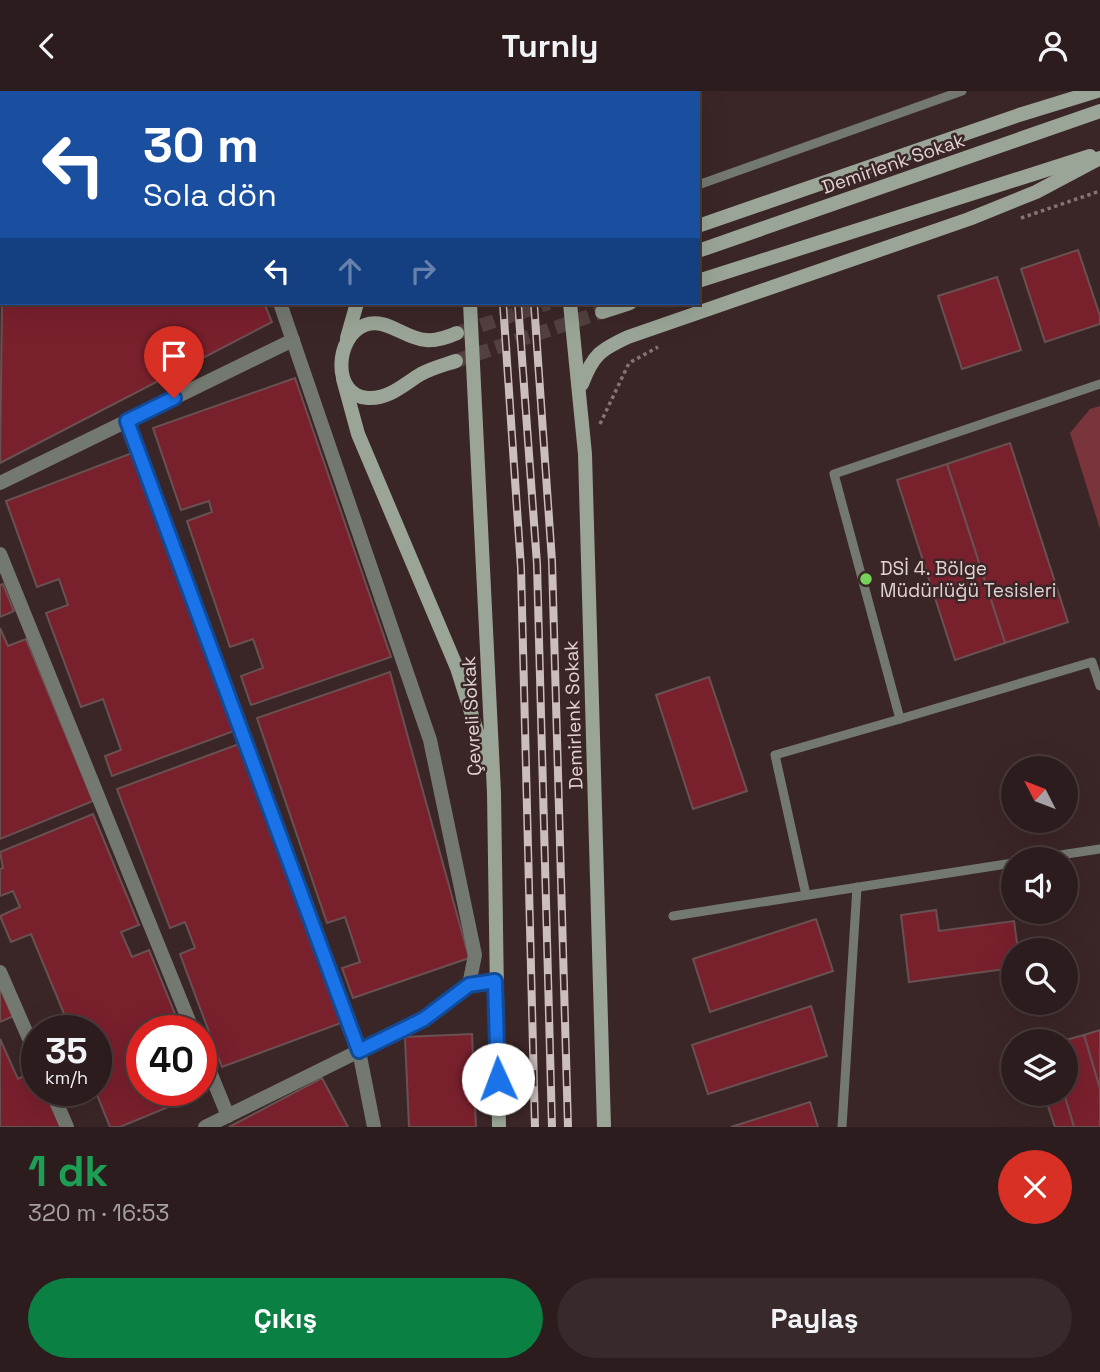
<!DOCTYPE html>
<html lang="tr">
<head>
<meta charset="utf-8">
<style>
  :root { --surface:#2c1c1d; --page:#38292a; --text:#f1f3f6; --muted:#a6a1a4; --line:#483a3b; --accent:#0b8043 }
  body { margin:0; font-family:"Space Grotesk",sans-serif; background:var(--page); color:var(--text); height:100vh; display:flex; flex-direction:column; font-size:26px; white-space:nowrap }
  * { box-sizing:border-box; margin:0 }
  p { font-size:23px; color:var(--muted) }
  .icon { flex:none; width:38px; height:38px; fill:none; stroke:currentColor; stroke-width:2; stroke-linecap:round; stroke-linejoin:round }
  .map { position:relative; height:1036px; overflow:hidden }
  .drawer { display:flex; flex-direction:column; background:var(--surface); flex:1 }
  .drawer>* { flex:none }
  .top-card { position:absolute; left:0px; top:0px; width:700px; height:214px; box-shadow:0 7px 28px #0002,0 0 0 2px var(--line); background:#1a4fa0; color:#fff; overflow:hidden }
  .needle { width:46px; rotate:312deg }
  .controls { position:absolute; left:1001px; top:665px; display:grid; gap:14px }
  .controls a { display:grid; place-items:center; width:77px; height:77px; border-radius:50%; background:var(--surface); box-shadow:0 7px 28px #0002,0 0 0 2px var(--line); font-size:35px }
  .speed { position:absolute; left:21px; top:924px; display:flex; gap:14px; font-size:35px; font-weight:700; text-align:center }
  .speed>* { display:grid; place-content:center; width:91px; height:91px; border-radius:50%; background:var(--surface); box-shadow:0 7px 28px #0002,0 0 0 2px var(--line); line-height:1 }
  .speed small { font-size:18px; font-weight:400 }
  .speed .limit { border:10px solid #d22; background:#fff; color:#111 }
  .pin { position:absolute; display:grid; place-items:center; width:60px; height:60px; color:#fff; margin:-72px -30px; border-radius:50% 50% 50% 0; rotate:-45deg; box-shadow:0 0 7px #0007 }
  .pin .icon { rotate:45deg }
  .me { position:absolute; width:77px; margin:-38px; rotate:358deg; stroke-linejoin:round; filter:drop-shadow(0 0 5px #0008) }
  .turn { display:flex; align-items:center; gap:24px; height:147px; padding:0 28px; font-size:32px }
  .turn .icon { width:91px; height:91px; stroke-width:2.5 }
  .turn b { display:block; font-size:49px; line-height:60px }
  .lanes { display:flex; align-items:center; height:66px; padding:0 28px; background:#0003; justify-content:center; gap:35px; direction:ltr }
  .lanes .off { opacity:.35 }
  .round { display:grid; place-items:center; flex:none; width:74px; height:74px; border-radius:37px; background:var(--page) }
  .overview { display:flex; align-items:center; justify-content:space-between; height:119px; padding:0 28px }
  h1 { font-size:42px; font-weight:600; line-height:52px; color:#1e9e55 }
  .button { display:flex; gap:14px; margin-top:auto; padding:14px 28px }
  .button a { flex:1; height:80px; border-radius:42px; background:var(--accent); color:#fff; font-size:28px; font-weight:600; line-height:80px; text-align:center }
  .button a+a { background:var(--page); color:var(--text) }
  header { display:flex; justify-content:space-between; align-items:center; height:91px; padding:0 28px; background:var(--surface); font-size:32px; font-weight:600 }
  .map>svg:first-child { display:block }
  .green { fill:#79353b }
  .building { fill:#79202d; stroke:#695152; stroke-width:2 }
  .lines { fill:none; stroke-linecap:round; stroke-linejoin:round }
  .secondary-tunnel { stroke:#544041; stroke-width:14; stroke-dasharray:14 7; stroke-linecap:butt }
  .path { stroke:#857474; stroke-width:3.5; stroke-dasharray:3.5 3.5; stroke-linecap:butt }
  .lane { stroke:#737971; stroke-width:9 }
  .street { stroke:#737971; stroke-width:14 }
  .secondary { stroke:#9aa597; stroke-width:14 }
  .rail-casing { stroke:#cdbebe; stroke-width:8 }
  .rail { stroke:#3b2627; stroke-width:5; stroke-dasharray:16; stroke-linecap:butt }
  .route-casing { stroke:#114b97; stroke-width:18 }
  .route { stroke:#1a73e8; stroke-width:12 }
  .poi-dot { fill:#76d25a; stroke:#3b2627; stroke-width:2.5 }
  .labels { text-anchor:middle; stroke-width:5; stroke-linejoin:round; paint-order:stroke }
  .street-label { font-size:19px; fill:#e1d3d3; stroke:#3b2627 }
  .poi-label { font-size:19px; fill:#e1d3d3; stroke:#3b2627; text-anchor:start }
</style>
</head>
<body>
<header><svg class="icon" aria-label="back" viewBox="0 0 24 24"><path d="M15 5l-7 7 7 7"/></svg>Turnly<svg class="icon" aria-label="person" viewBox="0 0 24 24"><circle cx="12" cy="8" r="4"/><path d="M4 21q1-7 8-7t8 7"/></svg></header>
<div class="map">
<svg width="1100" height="1036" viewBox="0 0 1100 1036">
  <rect width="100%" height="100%" fill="#3b2627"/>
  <g class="green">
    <polygon points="214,0 373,0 373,2"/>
    <polygon points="1100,315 1100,438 1070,342 1090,318"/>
  </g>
  <g class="building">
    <polygon points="6,0 177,0 178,2 2,2"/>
    <polygon points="259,0 351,0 350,2"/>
    <rect x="574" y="0" width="41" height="2"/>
    <polygon points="2,2 2,161 0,162 0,3"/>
    <polygon points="1078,159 1100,225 1100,233 1045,251 1021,178"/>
    <polygon points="997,186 1021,259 962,278 938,205"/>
    <polygon points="2,210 2,212 264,212 272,231 0,372"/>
    <polygon points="295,287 391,566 251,614 241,585 263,577 253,548 230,556 187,430 212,421 209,410 181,419 153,337"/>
    <polygon points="1010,352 1068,531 1005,552 947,373"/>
    <polygon points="132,362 234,640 112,685 105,665 121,659 103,608 81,616 46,522 68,514 59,488 37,496 6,410"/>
    <polygon points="947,373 1005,552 955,569 897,389"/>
    <polygon points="3,493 14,520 0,526 0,494"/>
    <polygon points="0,537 8,555 26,548 93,710 0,748"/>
    <polygon points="390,581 469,867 353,907 342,877 360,871 345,826 327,832 257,627"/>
    <polygon points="709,586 747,700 693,718 656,604"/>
    <polygon points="239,653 341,932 222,976 180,863 195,857 185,831 170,837 117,698"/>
    <polygon points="93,723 139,834 121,841 132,866 149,859 182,940 142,940 142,999 201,999 201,986 207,1000 120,1036 110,1036 95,999 96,940 49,940 46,933 65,925 31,843 11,851 0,825 20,816 13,800 0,805 0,778 3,777 0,761"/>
    <polygon points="936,819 939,840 1014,830 1018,859 1013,859 1012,863 1013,877 909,891 901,824"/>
    <polygon points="816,828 833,880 710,921 693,868"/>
    <polygon points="0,884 18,923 0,931"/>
    <polygon points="811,915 827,965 708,1003 692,954"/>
    <polygon points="1100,939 1100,998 1084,944"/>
    <polygon points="472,943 476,1036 409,1036 405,946"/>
    <polygon points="1084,944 1100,998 1100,1036 1074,1036 1064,1003 1066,950 1062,950"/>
    <polygon points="0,948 18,988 36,979 37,999 45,999 62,1036 0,1036"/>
    <polygon points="322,987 348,1036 229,1036"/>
    <polygon points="1044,1003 1064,1003 1074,1036 1055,1036"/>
    <polygon points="810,1011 818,1036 731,1036"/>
  </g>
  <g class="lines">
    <g class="secondary-tunnel">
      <polyline points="461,241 549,212"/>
      <polyline points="456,270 602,221"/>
    </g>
    <g class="path">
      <polyline points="1021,127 1100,100"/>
      <polyline points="600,333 629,272 658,256"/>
    </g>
    <g class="lane">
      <polyline points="634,0 634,2"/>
      <polyline points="698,94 962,0"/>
      <polyline points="900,628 1092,571 1100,595"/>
      <polyline points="1034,768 1100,758"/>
      <polyline points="806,804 775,664 900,628 834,383 1100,293"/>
      <polyline points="673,825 1013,772"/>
      <polyline points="842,1036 857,796"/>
    </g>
    <g class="street">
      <polyline points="199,0 200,2"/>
      <polyline points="0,187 2,186"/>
      <polyline points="127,330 359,960 374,1036"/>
      <polyline points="0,392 293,249"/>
      <polyline points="0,463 193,940"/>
      <polyline points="0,881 37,966"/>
      <polyline points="469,894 496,890"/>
      <polyline points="201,959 228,1025"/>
      <polyline points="51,999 67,1036"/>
      <polyline points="205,1036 424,928 469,894 475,864 430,649 280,212"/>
    </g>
    <g class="secondary">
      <polyline points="443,0 443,2"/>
      <polyline points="539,0 539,2"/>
      <polyline points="404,2 404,0"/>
      <polyline points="698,135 1019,24 1097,0"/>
      <polyline points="698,160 1100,20"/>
      <polyline points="698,190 1090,65"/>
      <polyline points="470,212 494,702 499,1036"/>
      <polyline points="570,212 585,363 604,1036"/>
      <polyline points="602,221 630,212"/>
      <polyline points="347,247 357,212"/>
      <path d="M456,270C444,274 432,277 421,283C404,293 390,308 368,307C331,305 335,245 365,234C386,226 405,248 426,249C436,250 448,246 457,242"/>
      <polyline points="343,288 358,343 457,577 487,672"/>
      <path d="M582,293C593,264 600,259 628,246L969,128L1036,101L1100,67"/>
    </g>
    <defs>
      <g id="rail">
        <polyline points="477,0 477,2"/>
        <polyline points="492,0 492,2"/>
        <polyline points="507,0 507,2"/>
        <polyline points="503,212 521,477 535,1036"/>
        <polyline points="518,212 537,473 552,1036"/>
        <polyline points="534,212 552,470 568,1036"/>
      </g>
    </defs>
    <use href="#rail" class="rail-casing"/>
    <use href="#rail" class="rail"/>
  </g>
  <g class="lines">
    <defs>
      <polyline id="route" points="174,307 127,330 359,960 424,928 469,894 495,890 498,988"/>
    </defs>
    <use href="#route" class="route-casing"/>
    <use href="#route" class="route"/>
  </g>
  <circle class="poi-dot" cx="866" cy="488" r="7"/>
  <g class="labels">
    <g class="street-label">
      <text transform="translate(893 72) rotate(-19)" y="7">Demirlenk Sokak</text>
      <text transform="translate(573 624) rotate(-92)" y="7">Demirlenk Sokak</text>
      <text transform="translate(471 625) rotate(-93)" y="7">Çevreli Sokak</text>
    </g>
    <g class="poi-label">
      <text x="880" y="484">DSİ 4. Bölge<tspan x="880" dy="22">Müdürlüğü Tesisleri</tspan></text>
    </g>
  </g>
</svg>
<div class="controls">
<a><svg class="needle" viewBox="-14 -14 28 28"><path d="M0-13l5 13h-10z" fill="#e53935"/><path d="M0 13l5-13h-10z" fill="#a6a1a4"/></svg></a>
<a><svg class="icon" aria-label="sound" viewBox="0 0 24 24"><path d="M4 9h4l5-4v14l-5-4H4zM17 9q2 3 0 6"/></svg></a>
<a><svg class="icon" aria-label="search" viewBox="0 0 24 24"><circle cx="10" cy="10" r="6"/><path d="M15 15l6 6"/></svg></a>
<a><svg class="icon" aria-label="layers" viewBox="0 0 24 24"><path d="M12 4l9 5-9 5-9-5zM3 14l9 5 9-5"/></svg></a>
</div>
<div class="speed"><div>35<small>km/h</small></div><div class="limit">40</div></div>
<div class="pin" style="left:174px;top:307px;background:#d93025"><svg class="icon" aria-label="arrive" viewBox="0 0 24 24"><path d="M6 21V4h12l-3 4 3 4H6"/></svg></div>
<svg class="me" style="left:498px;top:988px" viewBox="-20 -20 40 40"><circle r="19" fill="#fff"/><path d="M0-13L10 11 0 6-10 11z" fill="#1a73e8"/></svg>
<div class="top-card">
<div class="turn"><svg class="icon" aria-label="left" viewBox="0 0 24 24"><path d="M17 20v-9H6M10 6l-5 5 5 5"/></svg><div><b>30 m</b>Sola dön</div></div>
<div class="lanes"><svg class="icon" aria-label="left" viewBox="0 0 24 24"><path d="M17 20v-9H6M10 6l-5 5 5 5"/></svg><svg class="icon off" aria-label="ahead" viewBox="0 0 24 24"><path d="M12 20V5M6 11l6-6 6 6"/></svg><svg class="icon off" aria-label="right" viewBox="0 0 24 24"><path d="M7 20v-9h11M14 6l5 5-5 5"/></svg></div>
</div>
</div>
<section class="drawer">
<div class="overview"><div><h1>1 dk</h1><p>320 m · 16:53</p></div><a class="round" style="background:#d93025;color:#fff"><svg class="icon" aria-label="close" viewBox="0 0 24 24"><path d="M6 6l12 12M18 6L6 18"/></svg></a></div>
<div class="button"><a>Çıkış</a><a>Paylaş</a></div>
</section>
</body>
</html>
